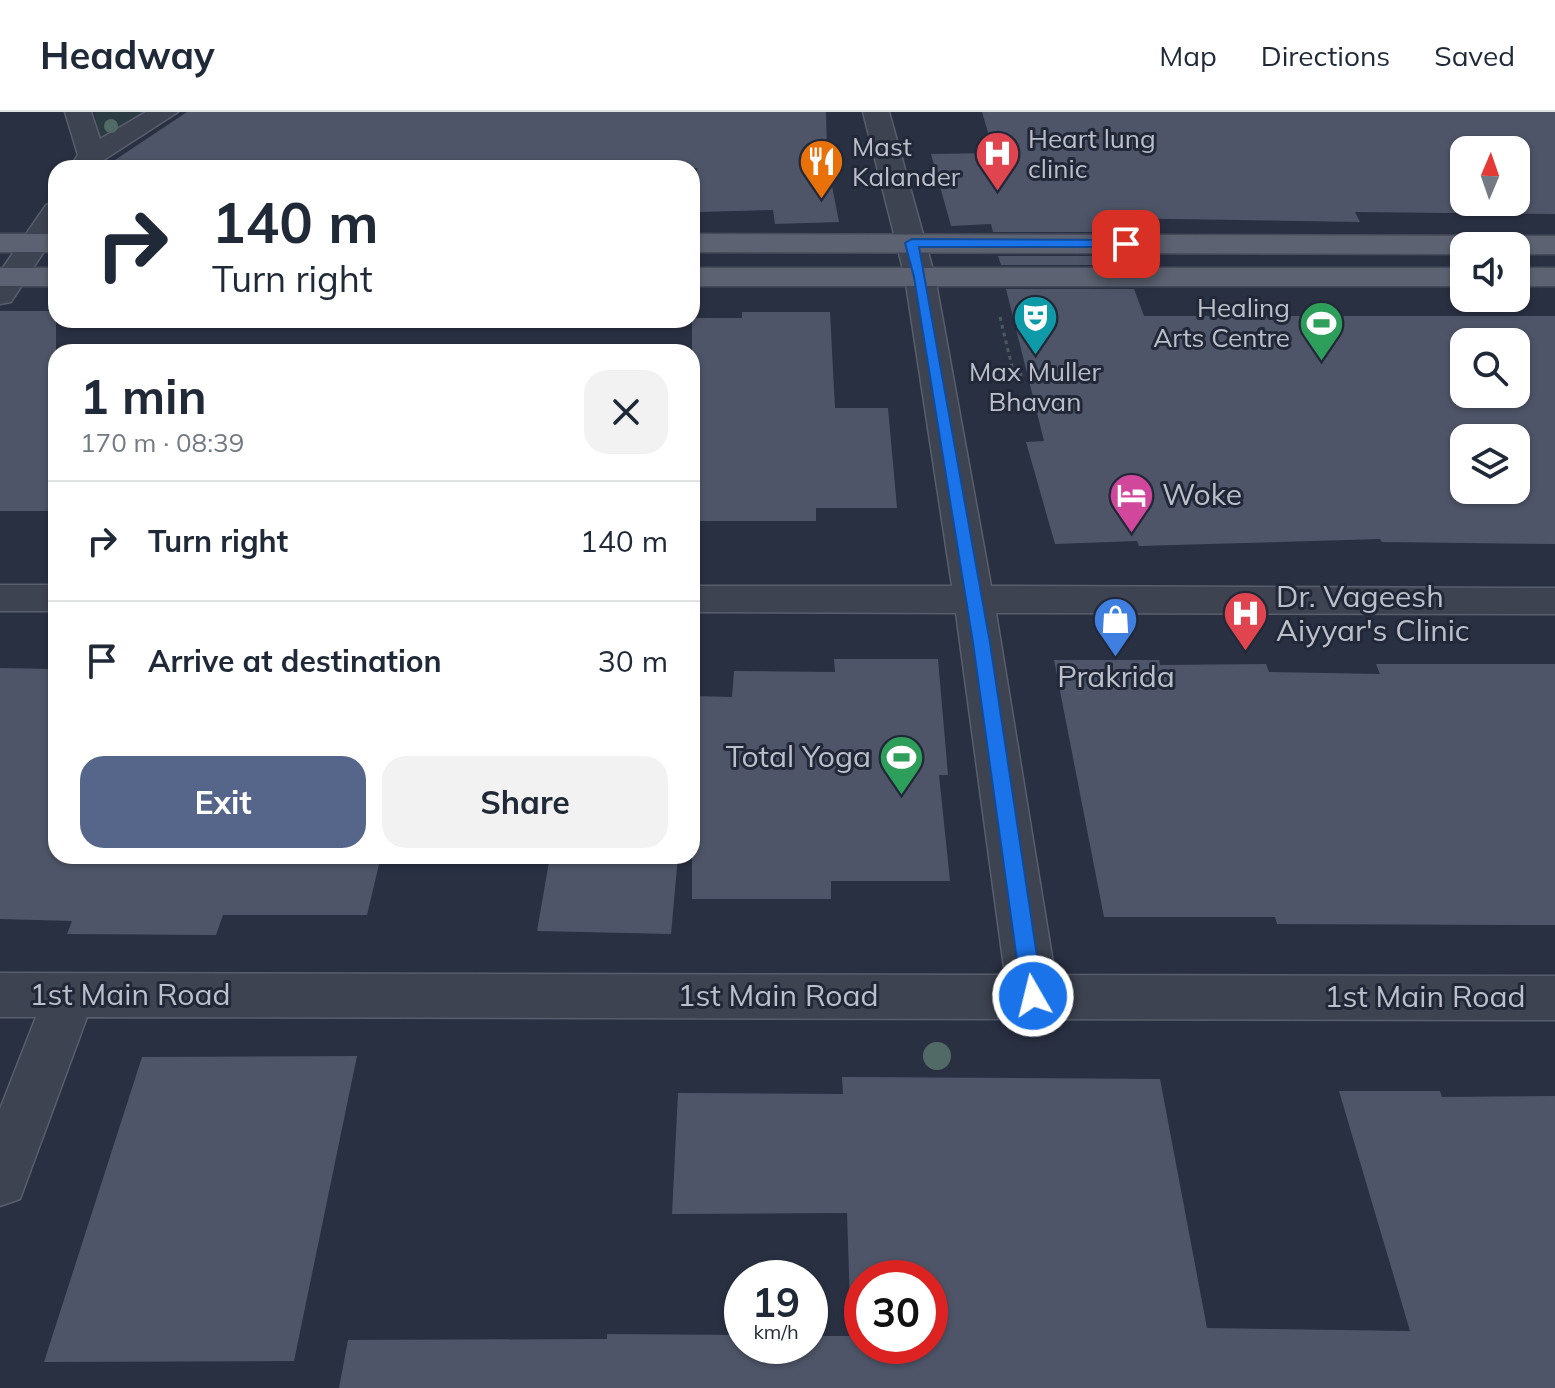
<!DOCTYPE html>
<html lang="en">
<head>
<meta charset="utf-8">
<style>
  :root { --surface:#fff; --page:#f2f2f3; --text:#1f2937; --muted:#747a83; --line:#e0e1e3; --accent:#56668b }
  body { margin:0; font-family:Mulish,sans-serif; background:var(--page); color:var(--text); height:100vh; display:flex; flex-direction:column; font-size:30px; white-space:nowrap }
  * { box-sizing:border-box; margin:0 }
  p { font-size:26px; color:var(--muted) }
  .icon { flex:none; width:44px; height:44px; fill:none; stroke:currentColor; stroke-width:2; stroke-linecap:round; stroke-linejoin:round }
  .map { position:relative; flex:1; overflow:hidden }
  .drawer { position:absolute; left:48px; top:232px; width:652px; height:520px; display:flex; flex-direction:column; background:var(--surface); border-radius:24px; box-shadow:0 2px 6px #0004 }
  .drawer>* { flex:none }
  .top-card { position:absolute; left:48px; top:48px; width:652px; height:168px; border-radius:24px; box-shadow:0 2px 6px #0004; background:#fff; color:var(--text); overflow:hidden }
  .needle { width:52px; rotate:2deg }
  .controls { position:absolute; left:1450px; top:24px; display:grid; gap:16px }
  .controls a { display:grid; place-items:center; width:80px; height:80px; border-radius:16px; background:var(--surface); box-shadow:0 2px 6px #0004; font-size:40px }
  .speed { position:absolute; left:724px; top:1148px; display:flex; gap:16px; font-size:40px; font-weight:700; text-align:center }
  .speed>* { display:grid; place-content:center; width:104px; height:104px; border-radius:50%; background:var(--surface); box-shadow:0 2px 6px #0004; line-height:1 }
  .speed small { font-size:20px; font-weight:400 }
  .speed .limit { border:12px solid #d22; background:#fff; color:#111 }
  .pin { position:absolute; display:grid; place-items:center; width:68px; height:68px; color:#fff; margin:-34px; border-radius:16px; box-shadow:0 4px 12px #0006 }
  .me { position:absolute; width:88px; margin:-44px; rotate:352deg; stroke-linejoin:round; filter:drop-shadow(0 0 6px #0008) }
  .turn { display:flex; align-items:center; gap:28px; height:168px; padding:0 32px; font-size:36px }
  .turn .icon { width:104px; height:104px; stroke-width:2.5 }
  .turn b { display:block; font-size:56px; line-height:68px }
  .round { display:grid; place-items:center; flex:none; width:84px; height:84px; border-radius:24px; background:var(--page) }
  .head { display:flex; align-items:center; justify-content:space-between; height:136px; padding:0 32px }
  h1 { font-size:48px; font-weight:700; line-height:60px }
  .button { display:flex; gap:16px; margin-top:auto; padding:16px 32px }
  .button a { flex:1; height:92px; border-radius:24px; background:var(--accent); color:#fff; font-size:32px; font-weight:700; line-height:92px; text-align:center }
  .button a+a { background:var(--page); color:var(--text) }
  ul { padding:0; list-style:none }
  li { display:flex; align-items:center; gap:24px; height:120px; padding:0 32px; border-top:2px solid var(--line) }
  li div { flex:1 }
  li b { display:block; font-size:30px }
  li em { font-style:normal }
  header { display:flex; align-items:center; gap:48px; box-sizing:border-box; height:112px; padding:0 40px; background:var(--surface); border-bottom:2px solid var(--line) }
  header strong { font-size:38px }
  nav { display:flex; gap:44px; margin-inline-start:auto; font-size:28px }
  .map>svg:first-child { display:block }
  .green { fill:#2b3d43 }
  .building { fill:#4e5568; fill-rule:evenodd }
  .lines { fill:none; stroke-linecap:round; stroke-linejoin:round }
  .minor-casing { stroke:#595e6c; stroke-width:3 }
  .major-casing { stroke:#474c5b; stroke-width:3 }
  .path { stroke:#4a5a5f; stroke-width:3; stroke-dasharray:4 4; stroke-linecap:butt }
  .minor { fill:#3e4351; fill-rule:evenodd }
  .major { fill:#5c6271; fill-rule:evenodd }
  .tree { fill:#526a65 }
  .route { fill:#1a73e8; stroke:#114b97; stroke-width:2 }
  .labels { text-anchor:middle; stroke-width:6; stroke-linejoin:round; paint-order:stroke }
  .far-poi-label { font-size:26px; fill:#bbbfcb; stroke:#222837; text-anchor:start }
  .poi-label { font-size:30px; fill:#bbbfcb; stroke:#222837; text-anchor:start }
  .street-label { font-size:30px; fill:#bbbfcb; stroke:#222837 }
</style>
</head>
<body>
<header>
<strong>Headway</strong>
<nav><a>Map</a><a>Directions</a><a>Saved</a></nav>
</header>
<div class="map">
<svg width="1555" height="1276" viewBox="0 0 1555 1276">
  <rect width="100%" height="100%" fill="#293042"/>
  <polygon class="green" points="95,0 156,0 116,25 98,25"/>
  <g class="building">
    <polygon points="187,0 826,0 827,39 832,39 832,74 839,110 775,112 773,98 699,100 697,56 103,56"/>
    <path d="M982,0H1555V102L1355,100L1360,110L1109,106L1114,120H993L991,112L951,114L931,42L994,41ZM1464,38H1516V90H1464Z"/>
    <polygon points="998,144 1123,144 1126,153 1001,153"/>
    <path d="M1006,177H1134L1144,204H1555V432L1382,430L1380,427L1139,434L1137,429L1055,432L1026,330L1044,329ZM1464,230H1516V282H1464ZM1464,326H1516V378H1464Z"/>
    <rect x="0" y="199" width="56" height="200"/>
    <polygon points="742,200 830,200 835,296 888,296 897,396 816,396 816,409 692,409 692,206 742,206"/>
    <polygon points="834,547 938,547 948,663 939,663 950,769 831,769 831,787 692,787 692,584 732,585 734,559 835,560"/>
    <polygon points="1054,548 1159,548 1160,553 1266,552 1269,560 1380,562 1376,552 1555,552 1555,813 1277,812 1275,805 1104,805"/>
    <polygon points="0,556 56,557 56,744 381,744 367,803 223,803 216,823 67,822 72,809 0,807"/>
    <polygon points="550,744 678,744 671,822 537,819"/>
    <polygon points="357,944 294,1249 44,1250 142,945"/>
    <path d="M842,965L1160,967L1207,1216L1410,1219L1339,979H1440L1442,985L1555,984V1276H339L348,1228L607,1227V1222L742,1223V1234H810V1224H851L847,1101L672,1102L678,981L843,982ZM862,1166H930V1234H862Z"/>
  </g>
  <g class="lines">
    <defs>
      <g id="minor">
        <polygon points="65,0 91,0 100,27 146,0 178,0 102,49 97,56 69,56 78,43"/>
        <polygon points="863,0 889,0 935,165 991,474 1555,476 1555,502 996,501 1055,863 1555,864 1555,908 87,905 20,1087 0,1094 0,997 36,905 0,905 0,861 1005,863 956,501 692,500 692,474 952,474 905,165"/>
        <polygon points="56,90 56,121 11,190 0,192 0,160 46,93"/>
        <rect x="0" y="473" width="56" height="26"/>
      </g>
      <g id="major">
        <rect x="0" y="122" width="56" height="18"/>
        <polygon points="692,122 1555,124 1555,142 1516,142 1516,134 1464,134 1464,142 692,140"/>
        <rect x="0" y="156" width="56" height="18"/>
        <rect x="692" y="156" width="772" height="18"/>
        <rect x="1516" y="156" width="39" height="18"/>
      </g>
    </defs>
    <use href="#minor" class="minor-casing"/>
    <use href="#major" class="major-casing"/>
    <polyline class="path" points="1000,205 1014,263 1026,262"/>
    <use href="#minor" class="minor"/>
    <use href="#major" class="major"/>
  </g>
  <g class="tree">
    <circle cx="111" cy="14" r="7"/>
    <circle cx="937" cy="944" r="14"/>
  </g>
  <polygon class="route" points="912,127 1126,128 1132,132 1126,135 919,135 990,531 1043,884 1040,891 1025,891 1022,884 973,531 914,165 905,131"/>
  <defs>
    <symbol id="hospital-pin" viewBox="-11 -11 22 30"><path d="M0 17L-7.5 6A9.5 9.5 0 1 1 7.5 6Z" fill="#e0444e" stroke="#222837"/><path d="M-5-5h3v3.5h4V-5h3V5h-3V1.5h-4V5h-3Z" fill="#fff"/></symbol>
    <symbol id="restaurant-pin" viewBox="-11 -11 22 30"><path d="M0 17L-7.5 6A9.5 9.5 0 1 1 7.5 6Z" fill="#e8710a" stroke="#222837"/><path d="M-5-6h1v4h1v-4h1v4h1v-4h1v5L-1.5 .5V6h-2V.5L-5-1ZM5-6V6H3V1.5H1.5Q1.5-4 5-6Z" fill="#fff"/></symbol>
    <symbol id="theatre-pin" viewBox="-11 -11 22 30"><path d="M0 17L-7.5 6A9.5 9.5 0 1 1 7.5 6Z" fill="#0f9aa8" stroke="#222837"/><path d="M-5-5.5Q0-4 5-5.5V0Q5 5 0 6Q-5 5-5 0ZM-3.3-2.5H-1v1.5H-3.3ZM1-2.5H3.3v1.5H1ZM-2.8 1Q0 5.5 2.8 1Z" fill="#fff"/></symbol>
    <symbol id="stadium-pin" viewBox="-11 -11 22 30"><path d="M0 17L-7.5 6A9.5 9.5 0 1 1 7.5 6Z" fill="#2e9e5b" stroke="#222837"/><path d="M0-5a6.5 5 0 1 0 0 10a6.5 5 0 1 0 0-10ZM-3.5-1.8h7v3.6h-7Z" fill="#fff"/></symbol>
    <symbol id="hotel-pin" viewBox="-11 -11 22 30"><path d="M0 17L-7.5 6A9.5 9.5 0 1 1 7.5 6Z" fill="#d1479c" stroke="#222837"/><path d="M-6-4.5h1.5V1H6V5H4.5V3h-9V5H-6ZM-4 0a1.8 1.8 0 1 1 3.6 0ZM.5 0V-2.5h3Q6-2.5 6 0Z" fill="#fff"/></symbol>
    <symbol id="shop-pin" viewBox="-11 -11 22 30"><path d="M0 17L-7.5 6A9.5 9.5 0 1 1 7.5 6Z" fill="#3f7fe0" stroke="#222837"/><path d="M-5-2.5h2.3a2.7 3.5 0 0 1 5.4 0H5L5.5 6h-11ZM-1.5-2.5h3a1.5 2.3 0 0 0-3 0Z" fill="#fff"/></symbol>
  </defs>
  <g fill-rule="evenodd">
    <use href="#hospital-pin" x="972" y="16" width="51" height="69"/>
    <use href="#restaurant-pin" x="796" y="24" width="51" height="69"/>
    <use href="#theatre-pin" x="1010" y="180" width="51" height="69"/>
    <use href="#stadium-pin" x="1296" y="186" width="51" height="69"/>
    <use href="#hotel-pin" x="1106" y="358" width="51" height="69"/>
    <use href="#hospital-pin" x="1220" y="476" width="51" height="69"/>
    <use href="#shop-pin" x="1090" y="482" width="51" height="69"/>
    <use href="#stadium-pin" x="876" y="620" width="51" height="69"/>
  </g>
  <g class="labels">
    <g class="far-poi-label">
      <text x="1028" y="36">Heart lung<tspan x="1028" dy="30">clinic</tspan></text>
      <text x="852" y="44">Mast<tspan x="852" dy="30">Kalander</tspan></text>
      <text x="1290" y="205" text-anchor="end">Healing<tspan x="1290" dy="30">Arts Centre</tspan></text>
      <text x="1035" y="269" text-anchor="middle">Max Muller<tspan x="1035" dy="30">Bhavan</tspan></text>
    </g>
    <g class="poi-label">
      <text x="1162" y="393">Woke</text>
      <text x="1276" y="495">Dr. Vageesh<tspan x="1276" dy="34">Aiyyar's Clinic</tspan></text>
      <text x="1116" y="575" text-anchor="middle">Prakrida</text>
      <text x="871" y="655" text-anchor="end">Total Yoga</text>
    </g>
    <g class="street-label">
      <text x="130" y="893">1st Main Road</text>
      <text x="778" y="894">1st Main Road</text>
      <text x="1425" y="895">1st Main Road</text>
    </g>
  </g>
</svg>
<div class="controls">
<a><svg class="needle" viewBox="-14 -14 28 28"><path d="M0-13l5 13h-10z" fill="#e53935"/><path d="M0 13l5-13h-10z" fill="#747a83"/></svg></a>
<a><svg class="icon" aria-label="sound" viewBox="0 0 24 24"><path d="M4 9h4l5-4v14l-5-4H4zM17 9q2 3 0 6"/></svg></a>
<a><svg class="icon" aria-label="search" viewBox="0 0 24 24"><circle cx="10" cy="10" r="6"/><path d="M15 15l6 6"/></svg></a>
<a><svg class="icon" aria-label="layers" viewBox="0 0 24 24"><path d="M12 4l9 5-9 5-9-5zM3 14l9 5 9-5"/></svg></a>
</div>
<div class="speed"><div>19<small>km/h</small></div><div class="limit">30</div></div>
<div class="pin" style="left:1126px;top:132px;background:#d93025"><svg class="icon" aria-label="arrive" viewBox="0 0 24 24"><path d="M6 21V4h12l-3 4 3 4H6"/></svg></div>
<svg class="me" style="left:1033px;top:884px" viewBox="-20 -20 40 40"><circle r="17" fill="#1a73e8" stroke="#fff" stroke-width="3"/><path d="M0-11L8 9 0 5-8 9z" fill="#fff"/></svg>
<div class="top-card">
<div class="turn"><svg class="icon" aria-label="right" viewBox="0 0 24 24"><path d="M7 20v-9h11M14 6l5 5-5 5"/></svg><div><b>140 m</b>Turn right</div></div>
</div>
<section class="drawer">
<div class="head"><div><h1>1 min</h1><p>170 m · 08:39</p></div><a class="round"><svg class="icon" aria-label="close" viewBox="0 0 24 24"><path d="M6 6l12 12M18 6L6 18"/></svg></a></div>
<ul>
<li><svg class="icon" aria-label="right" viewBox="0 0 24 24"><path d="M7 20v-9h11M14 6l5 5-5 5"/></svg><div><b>Turn right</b></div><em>140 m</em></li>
<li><svg class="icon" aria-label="arrive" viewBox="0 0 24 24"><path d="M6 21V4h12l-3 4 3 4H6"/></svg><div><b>Arrive at destination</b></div><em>30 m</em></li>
</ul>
<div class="button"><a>Exit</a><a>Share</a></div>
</section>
</div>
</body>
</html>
